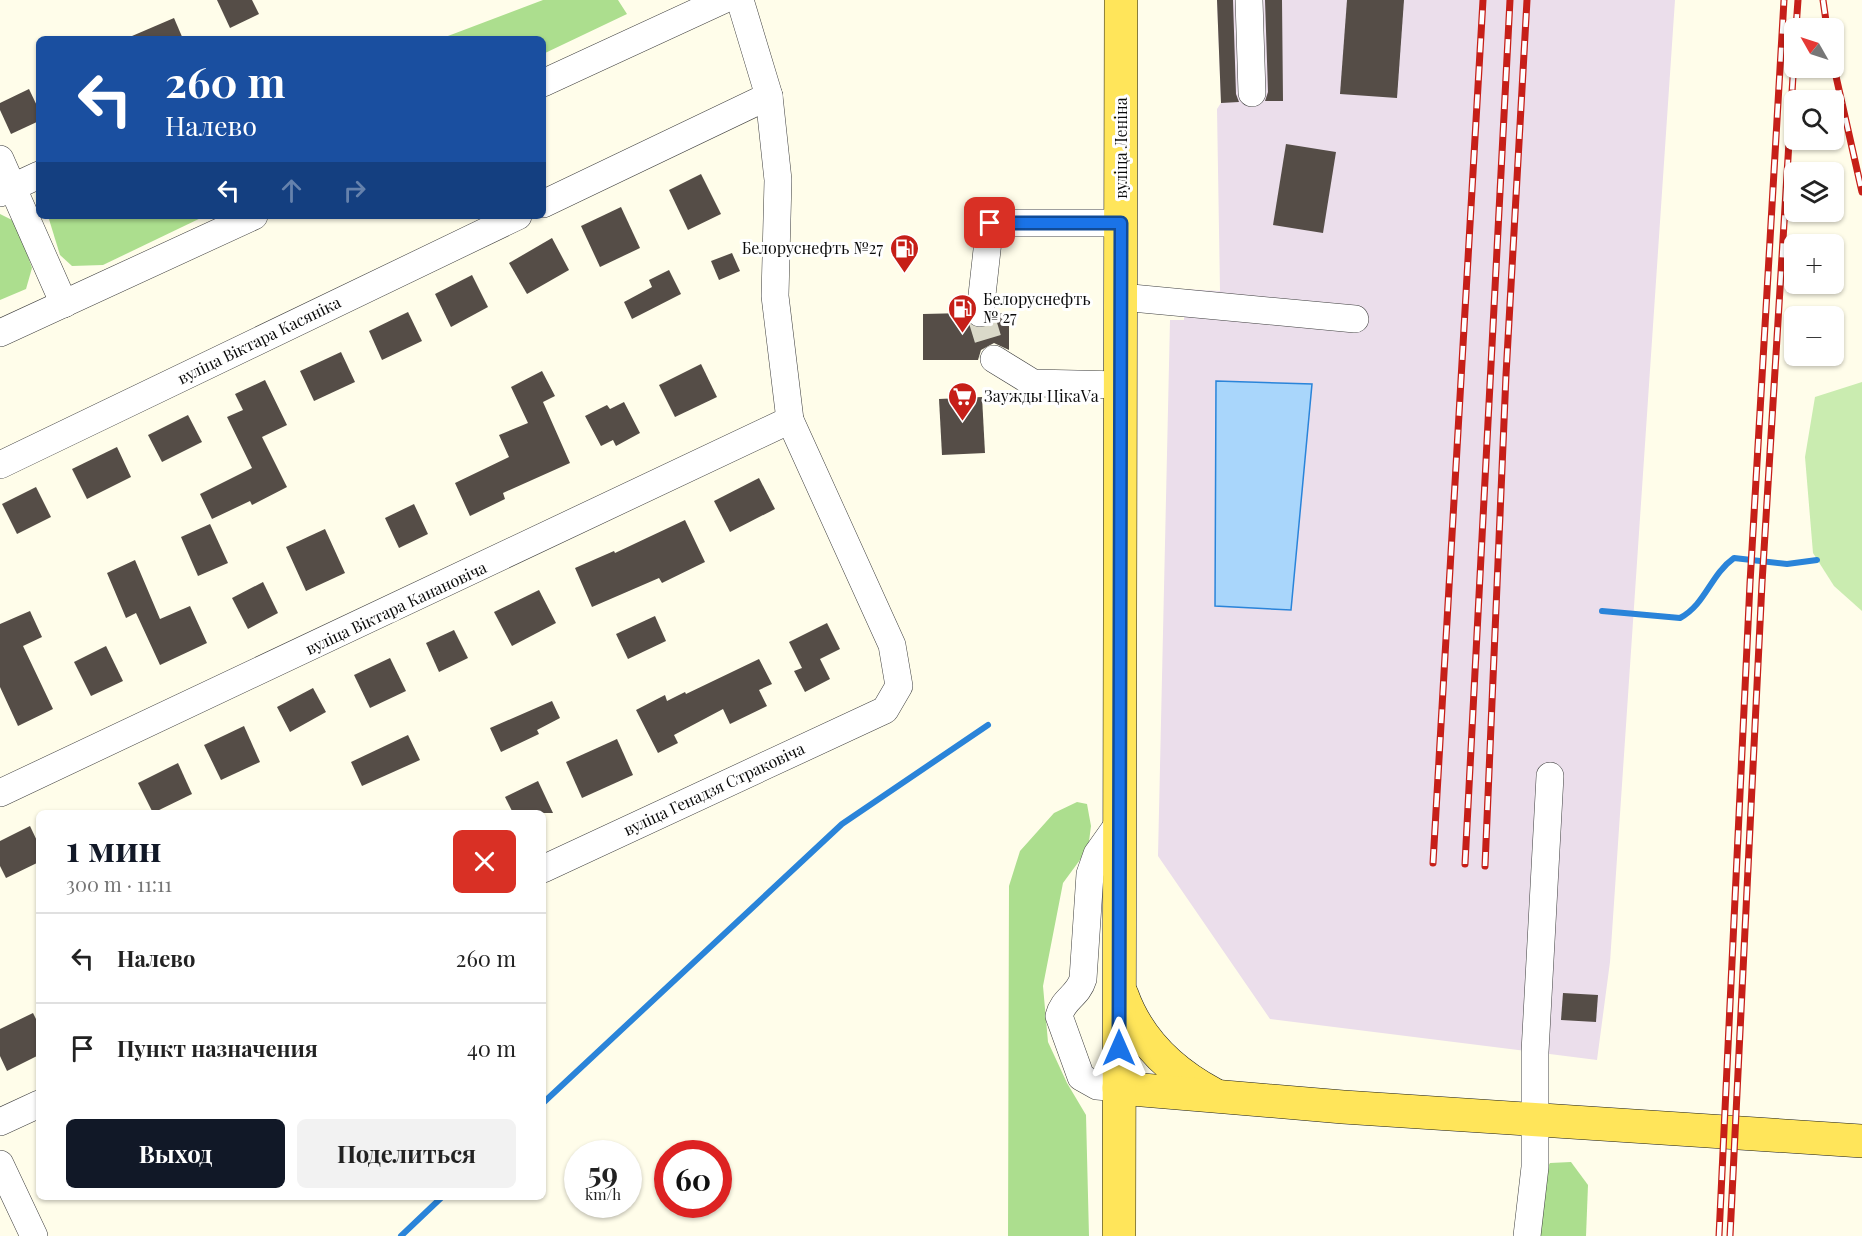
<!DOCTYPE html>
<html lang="ru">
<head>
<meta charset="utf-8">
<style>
  :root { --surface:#fff; --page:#f2f2f2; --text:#222; --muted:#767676; --line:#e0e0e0; --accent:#111827 }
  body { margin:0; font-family:"Playfair Display",serif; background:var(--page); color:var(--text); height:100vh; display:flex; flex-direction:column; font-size:22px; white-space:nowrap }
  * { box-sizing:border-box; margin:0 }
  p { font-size:20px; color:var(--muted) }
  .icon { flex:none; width:33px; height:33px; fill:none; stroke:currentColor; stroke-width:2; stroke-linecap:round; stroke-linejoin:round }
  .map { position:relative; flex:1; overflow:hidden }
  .details { position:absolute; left:36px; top:810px; width:510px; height:390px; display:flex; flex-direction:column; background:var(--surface); border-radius:9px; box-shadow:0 2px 4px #0004 }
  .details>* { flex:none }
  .top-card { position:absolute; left:36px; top:36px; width:510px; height:183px; border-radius:9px; box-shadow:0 2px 4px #0004; background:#1a4fa0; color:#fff; overflow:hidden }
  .needle { width:39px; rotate:309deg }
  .tools { position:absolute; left:1784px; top:18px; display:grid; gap:12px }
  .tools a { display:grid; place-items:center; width:60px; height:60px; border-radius:9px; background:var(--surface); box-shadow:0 2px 4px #0004; font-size:30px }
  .speed { position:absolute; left:564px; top:1140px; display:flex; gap:12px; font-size:30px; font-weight:700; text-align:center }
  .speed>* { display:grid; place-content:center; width:78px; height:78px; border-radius:50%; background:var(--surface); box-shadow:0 2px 4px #0004; line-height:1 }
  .speed small { font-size:15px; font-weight:400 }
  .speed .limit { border:9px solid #d22; background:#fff; color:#111 }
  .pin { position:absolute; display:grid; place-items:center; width:51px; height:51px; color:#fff; margin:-26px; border-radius:12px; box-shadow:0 3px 9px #0006 }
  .me { position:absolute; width:66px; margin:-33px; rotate:0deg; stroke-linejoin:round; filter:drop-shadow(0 0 4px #0008) }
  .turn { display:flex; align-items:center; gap:21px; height:126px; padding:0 30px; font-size:27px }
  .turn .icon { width:78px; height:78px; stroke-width:2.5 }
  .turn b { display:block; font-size:42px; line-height:51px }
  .lanes { display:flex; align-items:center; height:57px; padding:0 30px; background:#0003; justify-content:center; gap:30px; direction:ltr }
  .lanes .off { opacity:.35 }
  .round { display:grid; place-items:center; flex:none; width:63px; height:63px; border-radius:9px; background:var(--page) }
  .overview { display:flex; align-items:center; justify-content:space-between; height:102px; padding:0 30px }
  h1 { font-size:36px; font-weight:700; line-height:45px; color:var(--accent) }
  .primary-button { display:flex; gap:12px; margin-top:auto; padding:12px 30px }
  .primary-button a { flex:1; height:69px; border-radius:9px; background:var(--accent); color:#fff; font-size:24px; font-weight:700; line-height:69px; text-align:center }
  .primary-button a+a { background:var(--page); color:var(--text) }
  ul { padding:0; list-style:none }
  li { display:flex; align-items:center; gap:18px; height:90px; padding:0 30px; border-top:2px solid var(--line) }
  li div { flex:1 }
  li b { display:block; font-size:22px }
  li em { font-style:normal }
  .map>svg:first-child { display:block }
  .industrial { fill:#ebdeeb }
  .green { fill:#caecb0 }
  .forest { fill:#acde8e }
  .water { fill:#a9d6fb; stroke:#2a84d9; stroke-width:1.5 }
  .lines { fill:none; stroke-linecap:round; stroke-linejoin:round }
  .stream { stroke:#2a84d9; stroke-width:6 }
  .building { fill:#554d47 }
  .minor-tunnel { stroke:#dad9c9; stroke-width:27; stroke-dasharray:27 14; stroke-linecap:butt }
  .minor-casing { stroke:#3e3e3e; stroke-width:28 }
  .major-casing { stroke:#1c1c1c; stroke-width:34 }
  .minor { stroke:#fff; stroke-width:27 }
  .major { stroke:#ffe55a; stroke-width:33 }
  .rail-casing { stroke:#c61f18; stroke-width:7 }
  .rail { stroke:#fff; stroke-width:4.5; stroke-dasharray:14; stroke-linecap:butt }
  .route-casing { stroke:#114b97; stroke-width:15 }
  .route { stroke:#1a73e8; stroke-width:10 }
  .labels { text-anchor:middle; stroke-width:6; stroke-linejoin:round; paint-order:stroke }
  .street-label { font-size:16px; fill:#0b0b0b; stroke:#fff }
  .poi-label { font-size:16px; fill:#0b0b0b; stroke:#fff; text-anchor:start }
</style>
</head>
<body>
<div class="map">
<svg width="1862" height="1236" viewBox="0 0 1862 1236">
  <rect width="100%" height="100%" fill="#fffdea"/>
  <polygon class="industrial" points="1217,0 1675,0 1610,962 1597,1060 1270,1019 1158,856 1170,320 1184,320 1184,289 1220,291 1217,109 1221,103"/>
  <polygon class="green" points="1862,382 1862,611 1834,586 1813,553 1805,457 1815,397"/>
  <g class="forest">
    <polygon points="543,0 618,0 627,14 543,54 543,39 440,39"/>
    <polygon points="0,214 16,222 32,268 26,289 0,300"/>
    <polygon points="48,216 205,216 103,265 72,266 60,255"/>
    <polygon points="1077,802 1087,804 1091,826 1088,849 1063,883 1043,986 1048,1042 1067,1083 1086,1115 1089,1236 1008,1236 1009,886 1020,851 1054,813"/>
    <polygon points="1571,1162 1588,1185 1586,1236 1535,1236 1540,1180 1550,1163"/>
  </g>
  <polygon class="water" points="1216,381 1312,384 1291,610 1215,606"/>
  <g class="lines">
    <g class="stream">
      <path d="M1602,611L1680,618C1706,604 1710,575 1734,558L1787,564L1817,560"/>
      <polyline points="543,1103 842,824 988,725"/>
      <polyline points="401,1236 442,1197"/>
    </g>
  </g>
  <g class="building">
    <polygon points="217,0 252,0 259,14 230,28"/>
    <polygon points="1217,0 1233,0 1236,94 1239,102 1221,103"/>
    <polygon points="1265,0 1282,0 1283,101 1265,101 1268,92"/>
    <polygon points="1347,0 1404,0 1397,98 1340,94"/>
    <polygon points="174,18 183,39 125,39"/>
    <polygon points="29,89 39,110 39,121 11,134 0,110 0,103"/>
    <polygon points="1286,144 1336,152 1323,233 1273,225"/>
    <polygon points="701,174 721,214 688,230 669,190"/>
    <polygon points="621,207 640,248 600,267 581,226"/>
    <polygon points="552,238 569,270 527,294 509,263"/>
    <polygon points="732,253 740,271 719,280 711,261"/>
    <polygon points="669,270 681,294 632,319 624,302 652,287 649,280"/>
    <polygon points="472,275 488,307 451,327 435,294"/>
    <polygon points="408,312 422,341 382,360 369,331"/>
    <polygon points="965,313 970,325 979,329 992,323 996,313 1009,313 1009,350 994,343 981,350 978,360 923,360 923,314"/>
    <polygon points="341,352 355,382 314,401 300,371"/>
    <polygon points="701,364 717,397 675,417 659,385"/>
    <polygon points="542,371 555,396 543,402 570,463 503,493 505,499 470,516 455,483 509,457 499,435 528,423 511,387"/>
    <polygon points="265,380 287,425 262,437 287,487 252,505 250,501 212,519 200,494 252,468 227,417 243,410 235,394"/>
    <polygon points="982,397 985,453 942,455 939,399"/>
    <polygon points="624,402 640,433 616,446 613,440 601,446 585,416 607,405 610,409"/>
    <polygon points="188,415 202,442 162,462 148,435"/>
    <polygon points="117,447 131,477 87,499 72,469"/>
    <polygon points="759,478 775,509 730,532 714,501"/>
    <polygon points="36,487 51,517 17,534 2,504"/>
    <polygon points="414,504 428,534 399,548 385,518"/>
    <polygon points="685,520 705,562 662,583 659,578 592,607 575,568 614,551 615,553"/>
    <polygon points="210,524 228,563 198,576 181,537"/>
    <polygon points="325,529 345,573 306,591 286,547"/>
    <polygon points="135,560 160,619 190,606 207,643 160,665 136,613 126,618 107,573"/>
    <polygon points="263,582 278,613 248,629 232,598"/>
    <polygon points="539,590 556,623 512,646 494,612"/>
    <polygon points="30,611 42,637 23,646 53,709 18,726 0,687 0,624"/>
    <polygon points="655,616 666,641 628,659 616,634"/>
    <polygon points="827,623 840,649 820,659 830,679 805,692 794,671 802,668 789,642"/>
    <polygon points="454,630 468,658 439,672 426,643"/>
    <polygon points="106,646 123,681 91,696 74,662"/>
    <polygon points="390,658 406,691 370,708 354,675"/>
    <polygon points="759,659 772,684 759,690 767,706 730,724 723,709 674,735 678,743 658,753 636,710 665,695 667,701 685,692 686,694"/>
    <polygon points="313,688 326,712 290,732 277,707"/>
    <polygon points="552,701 560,718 537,730 539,734 501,752 490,728"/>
    <polygon points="244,726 260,762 221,780 204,745"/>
    <polygon points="408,735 420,760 362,786 351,762"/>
    <polygon points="617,739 633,775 582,798 566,762"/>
    <polygon points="178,763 192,794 153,813 138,783"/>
    <polygon points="538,781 553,813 513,813 505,797"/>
    <polygon points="30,826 39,845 39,862 6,878 0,866 0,841"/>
    <polygon points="1563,993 1598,995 1596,1022 1561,1020"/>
    <polygon points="33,1013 39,1025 39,1055 7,1071 0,1056 0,1029"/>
  </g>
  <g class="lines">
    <polyline class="minor-tunnel" points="980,313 994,359"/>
    <defs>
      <g id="minor">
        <polyline points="1249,0 1252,93"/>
        <polyline points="543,83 723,0"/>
        <polyline points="0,159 64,304"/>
        <polyline points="0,193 39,175"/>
        <polyline points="543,204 769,96"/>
        <polyline points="1121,297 1355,319"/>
        <polyline points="980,313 990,223 1121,223"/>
        <polyline points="0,333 254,216"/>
        <polyline points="994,359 1033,383 1122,385"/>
        <polyline points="0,465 518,216"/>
        <polyline points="0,793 790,420"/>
        <path d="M1119,823L1097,854L1090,874L1083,979C1078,996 1063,999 1059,1016L1081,1077L1097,1086L1119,1088"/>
        <polyline points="543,869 885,710 899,686 892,645 790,420 775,296 778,180 769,96 740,0"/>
        <polyline points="0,1122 39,1104"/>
        <polyline points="0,1164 34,1236"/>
        <polyline points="1527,1236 1535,1167 1535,1052 1550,776"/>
      </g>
      <g id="major">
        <path d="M1122,995C1138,1040 1172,1072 1213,1094"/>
        <polyline points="1119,1088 1343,1107 1862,1141"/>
        <polyline points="1119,1236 1121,0"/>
      </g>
    </defs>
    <use href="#minor" class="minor-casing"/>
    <use href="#major" class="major-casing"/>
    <use href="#minor" class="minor"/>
    <use href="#major" class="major"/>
    <defs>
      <g id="rail">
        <polyline points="1823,0 1827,28"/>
        <polyline points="1796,28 1798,0"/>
        <polyline points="1833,63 1862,192"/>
        <polyline points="1433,863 1483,0"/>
        <polyline points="1465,864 1510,0"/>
        <polyline points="1485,866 1506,375 1527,0"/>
        <polyline points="1719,1236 1750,583 1784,0"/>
        <polyline points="1730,1236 1762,583 1794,60"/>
      </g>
    </defs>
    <use href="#rail" class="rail-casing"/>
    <use href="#rail" class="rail"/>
  </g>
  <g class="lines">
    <defs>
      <polyline id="route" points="990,223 1121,223 1119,1048"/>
    </defs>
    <use href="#route" class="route-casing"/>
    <use href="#route" class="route"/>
  </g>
  <defs>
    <symbol id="fuel-pin" viewBox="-11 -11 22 30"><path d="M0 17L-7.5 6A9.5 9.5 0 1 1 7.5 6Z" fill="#c61f18" stroke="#fff"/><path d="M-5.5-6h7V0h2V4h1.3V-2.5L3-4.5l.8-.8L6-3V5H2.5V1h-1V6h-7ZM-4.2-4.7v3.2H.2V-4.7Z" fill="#fff"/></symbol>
    <symbol id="supermarket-pin" viewBox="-11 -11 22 30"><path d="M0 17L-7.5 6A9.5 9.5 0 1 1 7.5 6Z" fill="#c61f18" stroke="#fff"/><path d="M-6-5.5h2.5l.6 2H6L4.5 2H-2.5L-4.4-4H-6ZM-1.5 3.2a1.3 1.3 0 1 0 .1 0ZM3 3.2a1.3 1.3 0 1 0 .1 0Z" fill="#fff"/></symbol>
  </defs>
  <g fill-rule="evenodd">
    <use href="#fuel-pin" x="888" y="232" width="33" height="45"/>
    <use href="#fuel-pin" x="946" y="292" width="33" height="45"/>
    <use href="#supermarket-pin" x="946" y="380" width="33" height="45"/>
  </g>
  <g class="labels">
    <g class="street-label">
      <text transform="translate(1121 148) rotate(-90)" y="6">вуліца Леніна</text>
      <text transform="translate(259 340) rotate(-26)" y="6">вуліца Віктара Касяніка</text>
      <text transform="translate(396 608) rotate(-25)" y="6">вуліца Віктара Канановіча</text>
      <text transform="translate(714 789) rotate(-25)" y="6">вуліца Генадзя Страковіча</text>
    </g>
    <g class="poi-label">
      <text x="883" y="254" text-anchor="end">Белоруснефть №27</text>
      <text x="983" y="305">Белоруснефть<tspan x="983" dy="18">№ 27</tspan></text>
      <text x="984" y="402">Заужды ЦікаVа</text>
    </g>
  </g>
</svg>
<div class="tools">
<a><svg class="needle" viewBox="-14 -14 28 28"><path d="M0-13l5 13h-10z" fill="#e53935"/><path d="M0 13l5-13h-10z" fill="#767676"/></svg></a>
<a><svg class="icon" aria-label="search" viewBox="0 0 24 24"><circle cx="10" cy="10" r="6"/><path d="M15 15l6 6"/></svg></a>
<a><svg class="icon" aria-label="layers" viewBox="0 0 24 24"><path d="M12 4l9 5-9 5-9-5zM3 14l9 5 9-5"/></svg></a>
<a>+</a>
<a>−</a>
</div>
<div class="speed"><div>59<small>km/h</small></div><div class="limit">60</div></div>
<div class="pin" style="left:990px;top:223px;background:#d93025"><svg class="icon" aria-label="arrive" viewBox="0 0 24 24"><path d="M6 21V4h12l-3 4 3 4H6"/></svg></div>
<svg class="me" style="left:1119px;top:1048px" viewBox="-20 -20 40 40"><path d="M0-17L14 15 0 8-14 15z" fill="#1a73e8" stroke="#fff" stroke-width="4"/></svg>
<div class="top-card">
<div class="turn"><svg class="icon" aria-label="left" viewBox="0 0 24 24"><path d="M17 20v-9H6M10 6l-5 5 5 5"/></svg><div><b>260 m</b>Налево</div></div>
<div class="lanes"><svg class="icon" aria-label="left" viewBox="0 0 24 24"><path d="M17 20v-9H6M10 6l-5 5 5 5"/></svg><svg class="icon off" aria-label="ahead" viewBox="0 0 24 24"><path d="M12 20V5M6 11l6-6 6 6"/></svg><svg class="icon off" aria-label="right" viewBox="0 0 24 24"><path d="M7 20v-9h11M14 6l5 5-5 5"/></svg></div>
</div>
<section class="details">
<div class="overview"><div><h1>1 мин</h1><p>300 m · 11:11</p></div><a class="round" style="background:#d93025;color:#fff"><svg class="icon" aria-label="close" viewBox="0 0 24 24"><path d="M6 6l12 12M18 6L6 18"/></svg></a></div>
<ul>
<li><svg class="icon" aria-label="left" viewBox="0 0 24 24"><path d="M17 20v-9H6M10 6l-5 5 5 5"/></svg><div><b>Налево</b></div><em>260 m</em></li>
<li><svg class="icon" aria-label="arrive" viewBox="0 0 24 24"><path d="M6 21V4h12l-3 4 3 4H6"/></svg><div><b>Пункт назначения</b></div><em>40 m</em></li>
</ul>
<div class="primary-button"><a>Выход</a><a>Поделиться</a></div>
</section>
</div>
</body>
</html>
